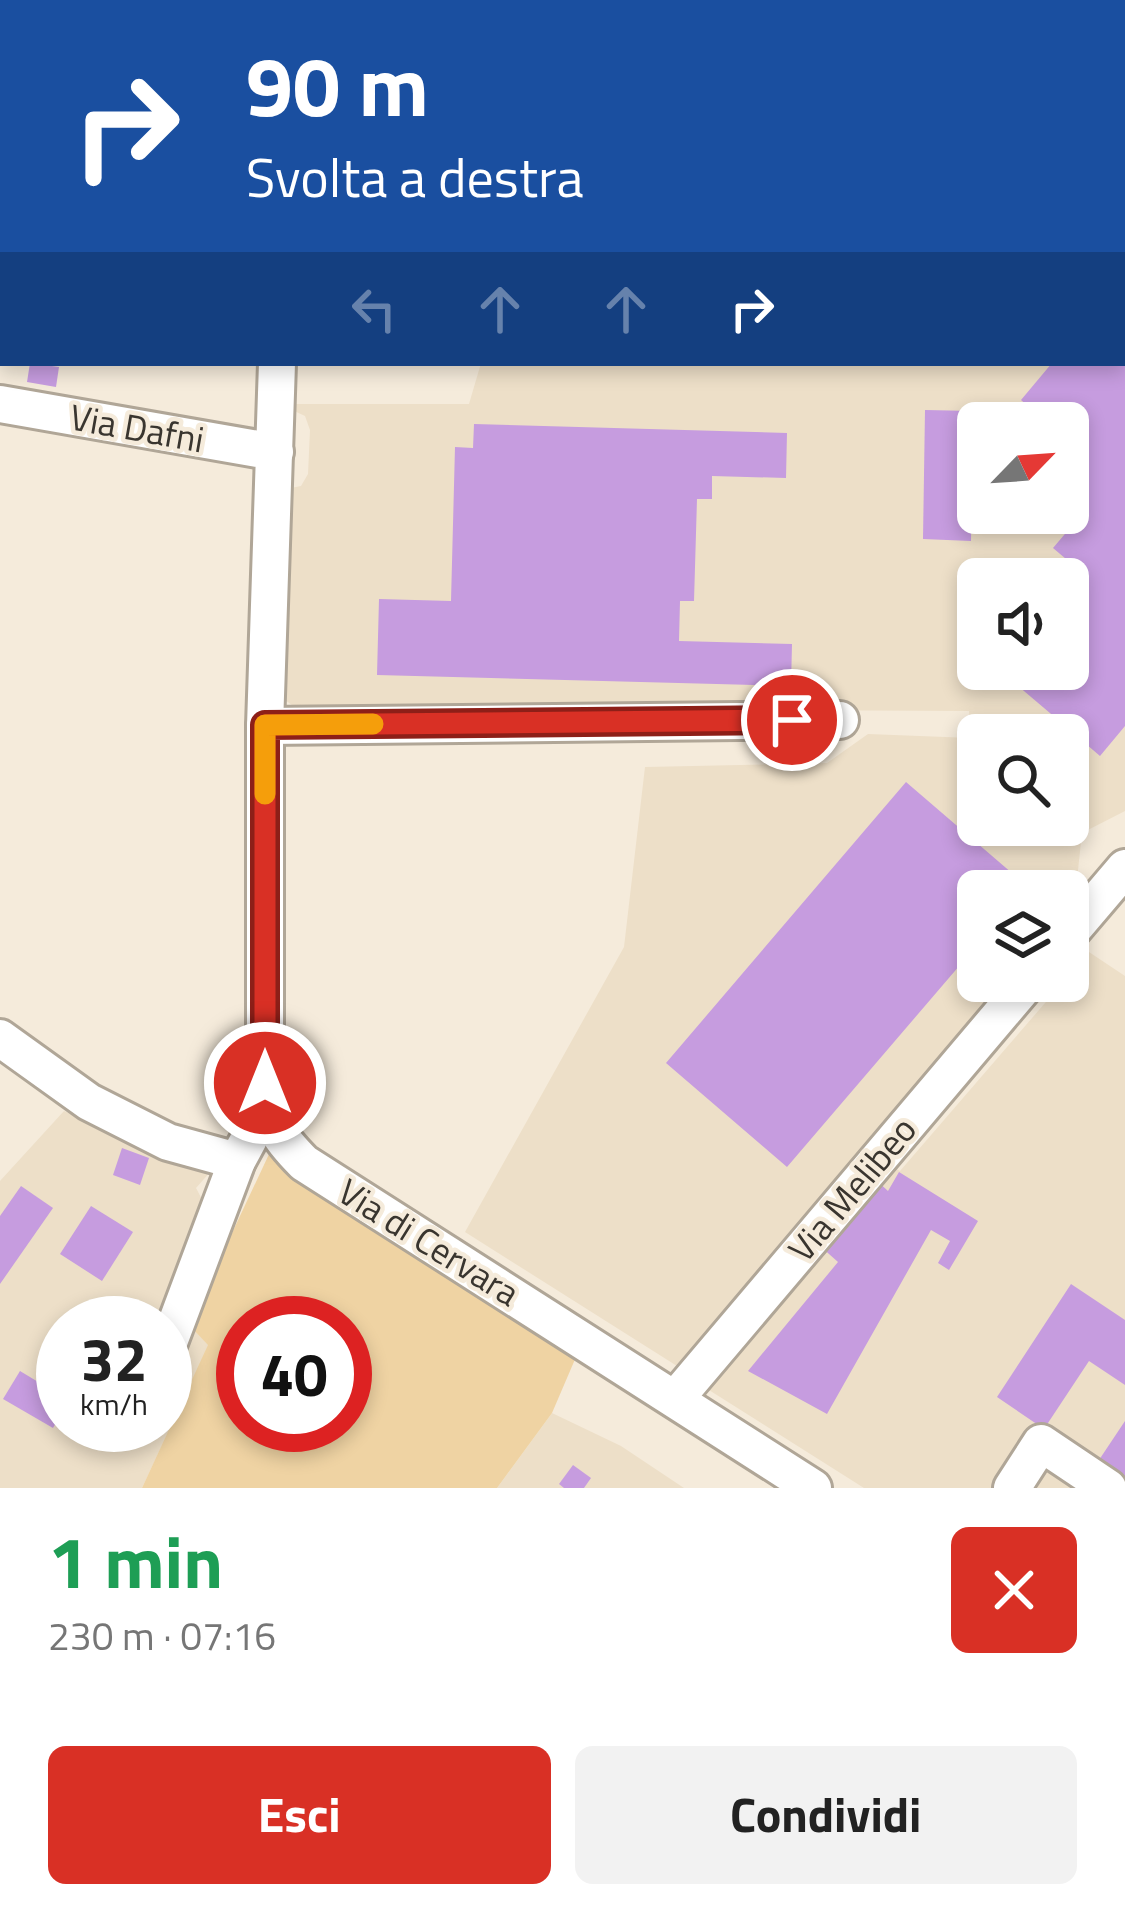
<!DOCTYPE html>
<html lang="it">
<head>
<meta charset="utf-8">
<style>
  :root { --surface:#fff; --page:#f2f2f2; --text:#222; --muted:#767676; --accent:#d93025 }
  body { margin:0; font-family:"Titillium Web",sans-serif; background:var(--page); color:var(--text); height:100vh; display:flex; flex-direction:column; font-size:45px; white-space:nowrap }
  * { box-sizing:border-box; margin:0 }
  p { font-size:39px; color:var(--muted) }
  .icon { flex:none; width:66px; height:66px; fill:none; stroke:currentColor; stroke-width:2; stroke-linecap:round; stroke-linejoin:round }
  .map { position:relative; height:1488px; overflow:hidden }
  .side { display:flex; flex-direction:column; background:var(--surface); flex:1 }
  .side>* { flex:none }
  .top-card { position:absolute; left:0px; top:0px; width:1125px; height:366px; box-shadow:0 6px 18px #0003; background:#1a4fa0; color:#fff; overflow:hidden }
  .needle { width:78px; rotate:65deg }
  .tools { position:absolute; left:957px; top:402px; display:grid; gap:24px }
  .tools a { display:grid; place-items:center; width:132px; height:132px; border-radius:18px; background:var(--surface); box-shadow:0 6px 18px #0003; font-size:60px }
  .speed { position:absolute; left:36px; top:1296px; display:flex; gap:24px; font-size:60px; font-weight:700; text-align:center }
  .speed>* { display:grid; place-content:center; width:156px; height:156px; border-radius:50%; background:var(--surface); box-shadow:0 6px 18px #0003; line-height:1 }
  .speed small { font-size:30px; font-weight:400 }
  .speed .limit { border:18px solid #d22; background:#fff; color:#111 }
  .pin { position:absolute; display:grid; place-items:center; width:102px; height:102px; color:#fff; margin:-51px; border:6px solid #fff; border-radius:50%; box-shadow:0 3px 12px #0007 }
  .me { position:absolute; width:132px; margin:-66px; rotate:0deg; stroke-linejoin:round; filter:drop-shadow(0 0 9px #0008) }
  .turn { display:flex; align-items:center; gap:42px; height:252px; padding:0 48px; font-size:54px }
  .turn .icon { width:156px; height:156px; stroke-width:2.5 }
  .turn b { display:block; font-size:84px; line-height:102px }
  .lanes { display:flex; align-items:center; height:114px; padding:0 48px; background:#0003; justify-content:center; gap:60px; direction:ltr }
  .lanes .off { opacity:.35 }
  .round { display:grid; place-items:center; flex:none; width:126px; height:126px; border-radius:18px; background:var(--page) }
  .overview { display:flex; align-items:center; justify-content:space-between; height:204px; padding:0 48px }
  h1 { font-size:72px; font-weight:700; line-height:90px; color:#1e9e55 }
  .primary-button { display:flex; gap:24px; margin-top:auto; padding:24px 48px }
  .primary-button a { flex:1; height:138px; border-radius:18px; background:var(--accent); color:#fff; font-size:48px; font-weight:700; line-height:138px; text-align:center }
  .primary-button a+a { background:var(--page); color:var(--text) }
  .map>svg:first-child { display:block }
  .built { fill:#eddfc8; fill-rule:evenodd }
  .green { fill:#efd3a3; fill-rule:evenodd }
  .building { fill:#c69cdf }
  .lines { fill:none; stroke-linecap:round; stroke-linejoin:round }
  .minor-casing { stroke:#b0a697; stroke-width:42 }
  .minor { stroke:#fff; stroke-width:36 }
  .route-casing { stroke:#8d1f18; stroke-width:30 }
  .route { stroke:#d93025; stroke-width:21 }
  .slow { stroke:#f59e0b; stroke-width:21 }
  .labels { text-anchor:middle; stroke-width:9; stroke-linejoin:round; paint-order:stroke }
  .street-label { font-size:36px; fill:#39352f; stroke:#f5ebdb }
</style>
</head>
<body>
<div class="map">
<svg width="1125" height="1488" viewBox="0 0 1125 1488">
  <rect width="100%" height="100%" fill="#f5ebdb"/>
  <g class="built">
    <path d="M526,0H1125V811L1082,833L1075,898L1068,906V891H978V981H1004L677,1366L465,1232L624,947L645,767L827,763L868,734L971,738L969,711L296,708L285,700L291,488L301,486L308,474L310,430L305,416L290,409L289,404H469L481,363H1122V3H523ZM978,423H1068V513H978ZM978,579H1068V669H978ZM978,735H1068V825H978Z"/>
    <polygon points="1089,952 1125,976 1125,1488 864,1488 701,1385 889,1165 900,1171 1064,981 1068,981 1068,976"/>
    <polygon points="64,1111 211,1171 196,1188 205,1205 154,1323 63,1323 63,1425 165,1425 165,1372 171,1377 191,1327 209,1345 142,1488 0,1488 0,1181"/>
    <polygon points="552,1413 621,1446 684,1488 497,1488"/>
  </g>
  <path class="green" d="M270,1152L290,1172L576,1357L552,1413L497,1488H142L208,1345L191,1327L195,1312ZM243,1323H345V1425H243Z"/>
  <g class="building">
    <polygon points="30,363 59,367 56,387 27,382"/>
    <polygon points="1052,363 1125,363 1125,726 1100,756 1079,738 1068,750 1068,735 1043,735 1057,719 998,669 1068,669 1068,583 1079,570 1053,548 1081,515 1068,504 1068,466 1080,452 1068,441 1068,423 1047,423 1021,400"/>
    <polygon points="925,410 974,411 971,541 923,539"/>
    <polygon points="474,424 787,433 786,478 712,476 712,499 697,499 694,601 680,601 679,641 792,644 791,686 377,675 379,599 451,601 455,447 473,448"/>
    <polygon points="906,782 1027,886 1023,891 978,891 978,944 787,1167 666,1063"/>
    <polygon points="122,1148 149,1158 140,1185 113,1175"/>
    <polygon points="899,1172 978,1221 949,1270 938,1263 950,1241 931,1230 827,1414 748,1371 838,1262 820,1246 876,1180 888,1191"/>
    <polygon points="21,1186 53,1208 0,1284 0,1216"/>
    <polygon points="91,1206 133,1232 102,1281 60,1254"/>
    <polygon points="1071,1284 1125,1320 1125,1385 1089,1361 1044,1429 997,1397"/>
    <polygon points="20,1371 63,1397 63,1411 53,1428 3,1399"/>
    <polygon points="1125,1421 1125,1482 1097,1463"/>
    <polygon points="573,1465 591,1478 584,1488 564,1488 559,1484"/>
  </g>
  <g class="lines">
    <defs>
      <g id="minor">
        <polyline points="285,3 285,0"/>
        <path d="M277,363L265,726V1083C267,1121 278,1137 304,1163L813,1488"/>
        <polyline points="0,404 275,452"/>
        <polyline points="265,726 840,720"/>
        <polyline points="1068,935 1125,868"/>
        <polyline points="0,1038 89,1102 168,1142 237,1161"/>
        <polyline points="165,1353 237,1161 249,1139"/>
        <polyline points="676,1398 1029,981"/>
        <polyline points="1012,1488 1041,1443 1108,1488"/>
      </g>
    </defs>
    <use href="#minor" class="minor-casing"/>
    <use href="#minor" class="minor"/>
  </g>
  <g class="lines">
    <defs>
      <polyline id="route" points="265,1083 265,725 792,720"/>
    </defs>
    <use href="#route" class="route-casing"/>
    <use href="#route" class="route"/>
    <polyline class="slow" points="265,794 265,725 373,724"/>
  </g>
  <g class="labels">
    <g class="street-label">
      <text transform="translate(137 428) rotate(10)" y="13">Via Dafni</text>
      <text transform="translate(852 1189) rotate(-50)" y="13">Via Melibeo</text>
      <text transform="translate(429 1242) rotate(32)" y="13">Via di Cervara</text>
    </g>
  </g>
</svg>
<div class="tools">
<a><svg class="needle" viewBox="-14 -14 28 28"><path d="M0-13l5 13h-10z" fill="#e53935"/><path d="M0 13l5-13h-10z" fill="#767676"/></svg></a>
<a><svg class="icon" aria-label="sound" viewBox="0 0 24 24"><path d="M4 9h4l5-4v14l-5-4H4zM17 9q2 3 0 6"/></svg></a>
<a><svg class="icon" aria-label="search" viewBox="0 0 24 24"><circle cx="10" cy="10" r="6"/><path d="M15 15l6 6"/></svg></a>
<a><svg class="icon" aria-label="layers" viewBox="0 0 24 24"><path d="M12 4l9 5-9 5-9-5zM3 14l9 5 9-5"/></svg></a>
</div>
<div class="speed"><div>32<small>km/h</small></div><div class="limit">40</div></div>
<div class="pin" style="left:792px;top:720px;background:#d93025"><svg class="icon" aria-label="arrive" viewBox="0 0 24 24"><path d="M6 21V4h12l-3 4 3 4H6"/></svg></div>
<svg class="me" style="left:265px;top:1083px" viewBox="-20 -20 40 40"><circle r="17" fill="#d93025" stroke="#fff" stroke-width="3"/><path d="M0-11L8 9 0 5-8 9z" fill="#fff"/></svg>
<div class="top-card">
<div class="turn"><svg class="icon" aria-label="right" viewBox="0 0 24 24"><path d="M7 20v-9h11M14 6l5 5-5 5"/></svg><div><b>90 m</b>Svolta a destra</div></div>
<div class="lanes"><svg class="icon off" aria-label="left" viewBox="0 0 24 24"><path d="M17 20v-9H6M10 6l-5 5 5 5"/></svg><svg class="icon off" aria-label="ahead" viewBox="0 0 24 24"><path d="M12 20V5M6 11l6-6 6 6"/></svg><svg class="icon off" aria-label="ahead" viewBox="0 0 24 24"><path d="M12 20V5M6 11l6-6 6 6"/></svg><svg class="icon" aria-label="right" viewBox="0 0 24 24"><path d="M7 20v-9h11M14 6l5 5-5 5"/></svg></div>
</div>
</div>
<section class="side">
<div class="overview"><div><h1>1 min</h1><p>230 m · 07:16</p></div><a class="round" style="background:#d93025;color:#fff"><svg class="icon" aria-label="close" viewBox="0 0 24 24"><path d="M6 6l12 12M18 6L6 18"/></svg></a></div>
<div class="primary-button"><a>Esci</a><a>Condividi</a></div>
</section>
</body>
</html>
